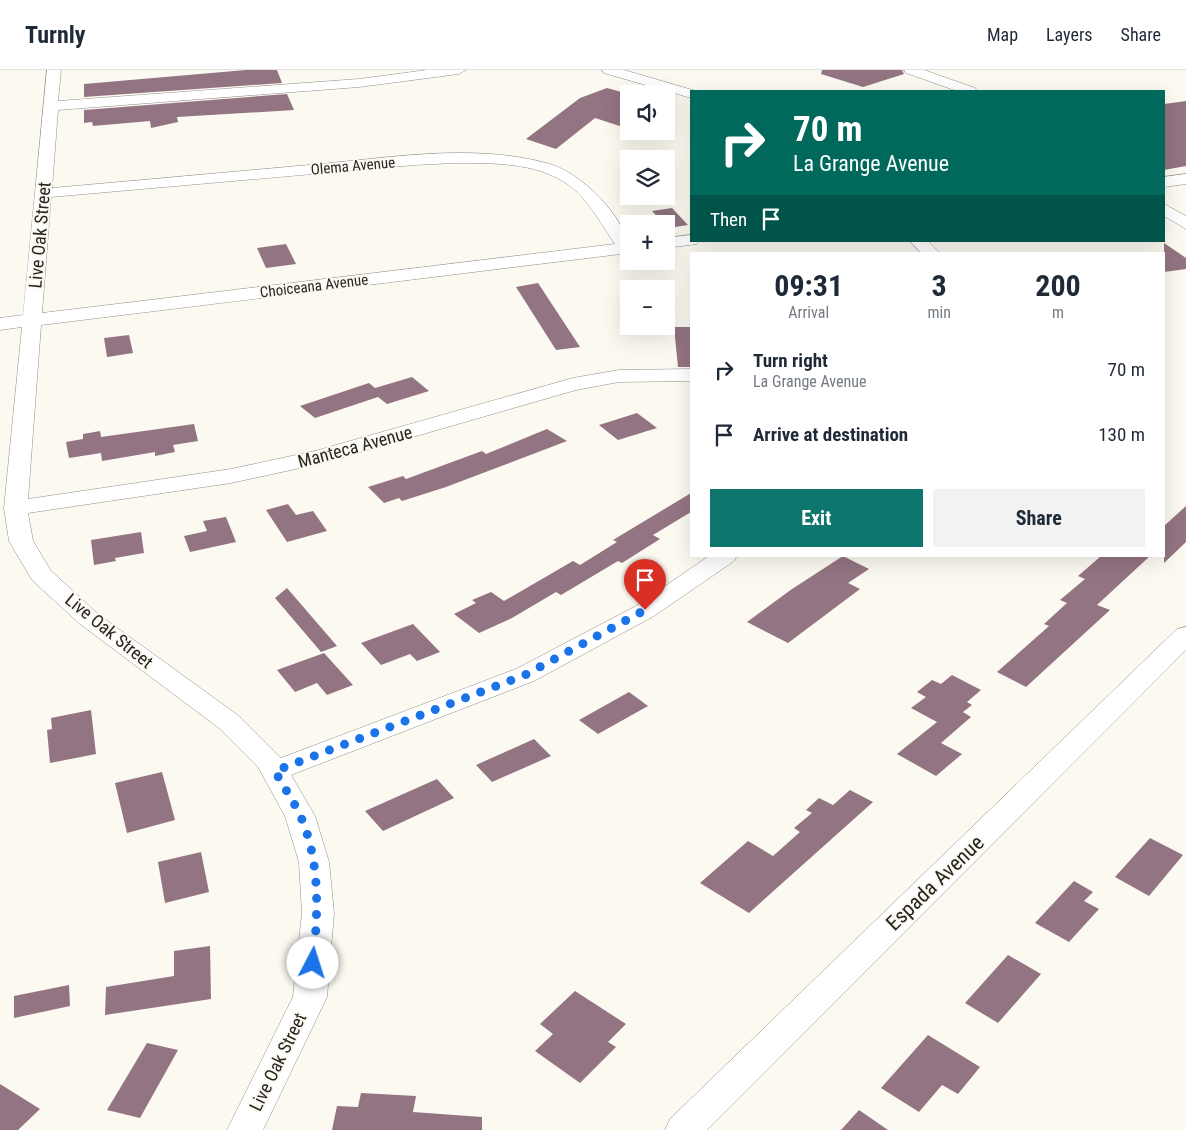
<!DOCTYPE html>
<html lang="en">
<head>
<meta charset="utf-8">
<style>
  :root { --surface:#fff; --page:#f2f2f3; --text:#1f2937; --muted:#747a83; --line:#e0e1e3; --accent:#0f766e }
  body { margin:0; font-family:"Roboto Condensed",sans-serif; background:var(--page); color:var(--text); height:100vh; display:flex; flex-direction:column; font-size:19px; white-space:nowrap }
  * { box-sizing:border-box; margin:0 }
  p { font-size:16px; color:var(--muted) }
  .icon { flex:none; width:28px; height:28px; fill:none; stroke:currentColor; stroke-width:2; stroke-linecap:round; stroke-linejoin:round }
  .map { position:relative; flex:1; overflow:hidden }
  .side { position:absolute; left:690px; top:182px; width:475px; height:305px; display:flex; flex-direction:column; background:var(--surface); border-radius:0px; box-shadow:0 5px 20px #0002 }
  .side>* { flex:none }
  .guide { position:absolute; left:690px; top:20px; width:475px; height:152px; border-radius:0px; box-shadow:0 5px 20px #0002; background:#00695c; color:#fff; overflow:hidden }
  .fabs { position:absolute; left:620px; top:15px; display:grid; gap:10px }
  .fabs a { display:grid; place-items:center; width:55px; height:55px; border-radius:0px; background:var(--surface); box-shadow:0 5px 20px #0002; font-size:25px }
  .pin { position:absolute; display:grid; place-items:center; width:42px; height:42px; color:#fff; margin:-51px -21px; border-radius:50% 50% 50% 0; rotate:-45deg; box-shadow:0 0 5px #0007 }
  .pin .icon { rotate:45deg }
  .me { position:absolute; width:55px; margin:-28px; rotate:5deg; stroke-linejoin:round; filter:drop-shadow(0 0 4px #0008) }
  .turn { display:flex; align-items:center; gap:18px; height:105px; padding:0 20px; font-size:22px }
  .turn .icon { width:65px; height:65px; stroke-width:2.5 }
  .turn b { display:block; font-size:35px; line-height:42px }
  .then { display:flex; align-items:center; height:48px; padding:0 20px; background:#0003; gap:10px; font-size:19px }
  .eta { display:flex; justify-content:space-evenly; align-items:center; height:85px; text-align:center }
  .eta b { font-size:30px; font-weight:700; line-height:35px }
  .button { display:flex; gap:10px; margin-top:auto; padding:10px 20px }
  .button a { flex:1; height:58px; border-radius:0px; background:var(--accent); color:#fff; font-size:20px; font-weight:700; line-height:58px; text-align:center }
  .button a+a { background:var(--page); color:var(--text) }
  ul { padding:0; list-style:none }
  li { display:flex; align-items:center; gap:15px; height:65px; padding:0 20px }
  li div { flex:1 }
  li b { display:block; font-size:19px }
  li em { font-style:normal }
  header { display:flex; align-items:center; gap:30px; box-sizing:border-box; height:70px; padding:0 25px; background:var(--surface); border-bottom:1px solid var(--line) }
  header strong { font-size:24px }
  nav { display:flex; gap:28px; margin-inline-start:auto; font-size:18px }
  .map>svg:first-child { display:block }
  .building { fill:#937482 }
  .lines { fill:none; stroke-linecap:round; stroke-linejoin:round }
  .minor-casing { stroke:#918f87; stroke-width:1 }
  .minor { fill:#fff; fill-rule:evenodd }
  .route { stroke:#1a73e8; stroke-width:9; stroke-dasharray:0 16.2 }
  .labels { text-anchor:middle; stroke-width:4; stroke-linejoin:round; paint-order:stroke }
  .far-street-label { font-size:15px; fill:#272623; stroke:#fcf9f1 }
  .street-label { font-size:18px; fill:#272623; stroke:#fcf9f1 }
  .near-street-label { font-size:21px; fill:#272623; stroke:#fcf9f1 }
</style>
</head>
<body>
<header>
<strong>Turnly</strong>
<nav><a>Map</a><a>Layers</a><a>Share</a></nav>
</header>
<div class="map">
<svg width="1186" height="1060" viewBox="0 0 1186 1060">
  <rect width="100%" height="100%" fill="#fcf9f1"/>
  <g class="building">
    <polygon points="246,0 277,0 282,13 84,27 84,14"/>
    <polygon points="822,0 902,0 904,4 863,17 821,4"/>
    <polygon points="607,18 629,24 629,59 595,48 556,79 526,69 580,28"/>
    <polygon points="287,24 294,40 177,47 178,52 151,58 150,51 93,56 92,52 84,53 84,40"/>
    <polygon points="1186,31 1186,96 1164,100 1164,34"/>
    <polygon points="672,138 688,155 668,158 652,141"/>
    <polygon points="1164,173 1186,188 1186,199 1164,202"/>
    <polygon points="286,174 296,194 266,198 257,178"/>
    <polygon points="538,213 580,277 556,280 516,217"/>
    <polygon points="674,257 691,257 691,297 678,297"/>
    <polygon points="129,265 133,283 107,287 104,268"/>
    <polygon points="412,307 429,321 387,334 378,327 315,348 300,336 369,313 375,318"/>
    <polygon points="637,343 657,358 618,370 599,355"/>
    <polygon points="194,354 198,371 173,375 175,382 155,386 155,382 102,391 101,383 69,388 66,372 83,369 83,364 100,361 101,367"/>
    <polygon points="547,359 567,371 446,417 402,431 399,428 384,433 368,417 403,406 406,409 482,381 486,384"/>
    <polygon points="691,423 691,442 653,465 660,469 622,493 618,491 561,525 556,522 512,548 479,563 454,544 476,533 472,530 491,522 504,531 573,491 580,495 617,472 613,470"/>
    <polygon points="288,434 296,445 313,441 327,461 287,472 266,440"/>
    <polygon points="1186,436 1186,472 1164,493 1164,456"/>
    <polygon points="226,447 236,472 190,482 184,466 207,461 203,451"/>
    <polygon points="141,462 144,483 115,488 116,491 94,495 91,470"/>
    <polygon points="843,486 869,499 848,513 860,519 788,573 747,552 792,519"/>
    <polygon points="1101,486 1150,486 1097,535 1110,540 1026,617 997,602 1049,556 1044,554 1067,533 1060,530 1085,509 1078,506"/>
    <polygon points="287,518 337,576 321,582 275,528"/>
    <polygon points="413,554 440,582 417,591 410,584 381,595 361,573"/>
    <polygon points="324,583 353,615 327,625 317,613 295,622 277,600"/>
    <polygon points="952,605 981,620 967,632 972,635 963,642 971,647 941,673 962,684 936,706 897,684 937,652 911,638 926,627 917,622 932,610 941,614"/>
    <polygon points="629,622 648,636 598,664 579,650"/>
    <polygon points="91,640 96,684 50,693 47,660 52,659 51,648"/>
    <polygon points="534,669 551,686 492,712 476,695"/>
    <polygon points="162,702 175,750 127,763 115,713"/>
    <polygon points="437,709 454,728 383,761 365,741"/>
    <polygon points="850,720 873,732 749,843 700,813 748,771 773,786 800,762 794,758 812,743 806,740 819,728 833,735"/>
    <polygon points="1150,768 1183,785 1149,826 1115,807"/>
    <polygon points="201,782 209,822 165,833 158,792"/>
    <polygon points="1074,811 1093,822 1084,831 1099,839 1069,872 1035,853"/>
    <polygon points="210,876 211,929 105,945 106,917 174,906 174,881"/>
    <polygon points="1008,885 1041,904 998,953 965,933"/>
    <polygon points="69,915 70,936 14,948 14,926"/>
    <polygon points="575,921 626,954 608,972 616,977 580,1013 535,981 553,964 540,954"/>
    <polygon points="928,965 980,997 958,1024 942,1015 919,1042 881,1018"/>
    <polygon points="147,973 178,980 140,1048 107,1040"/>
    <polygon points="0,1014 40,1039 18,1060 0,1060"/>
    <polygon points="361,1023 416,1026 413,1042 482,1047 482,1060 332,1060 337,1036 358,1037"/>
    <polygon points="859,1040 888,1060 841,1060"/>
  </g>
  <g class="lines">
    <defs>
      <g id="minor">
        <path d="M47,0H61L58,31L359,9L427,0H466L459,4L359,17L58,40L52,118C141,110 231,102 320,94C395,87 476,73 550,94C582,103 629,150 629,183L41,255L28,429L231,399L315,381L573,308L619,300L691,299V311L619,312L576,320L319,394L231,413L28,443L33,471L51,501L98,544L239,646L281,688L516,599L636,536L709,486H737L734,491L654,546L534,611L291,705L315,746L329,792L334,843L327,927L263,1060H227L293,927L302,843L299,792L285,746L258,697L219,658L80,554L32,510L9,471L4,438L22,257L0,260V248L23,245ZM455,93C495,93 545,92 576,121C592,136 603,157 615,174L42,243L51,127L415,95Z"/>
        <polygon points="602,0 624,0 696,21 691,21 691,28 604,3"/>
        <polygon points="904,0 924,0 975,18 977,21 957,21 906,3"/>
        <polygon points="1186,104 1186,114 1164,117 1164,107"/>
        <polygon points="1164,134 1186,146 1186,159 1164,146"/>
        <polygon points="691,165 691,171 699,171 697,174 666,178 666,168"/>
        <polygon points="910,171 928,171 941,184 922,184"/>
        <polygon points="1186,557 1186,580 707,1060 665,1060 670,1049 1177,559"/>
      </g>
    </defs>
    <use href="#minor" class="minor-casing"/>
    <use href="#minor" class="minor"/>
  </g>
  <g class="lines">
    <path class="route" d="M313,893C318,844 321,792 300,745C293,730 283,716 275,701L525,605L645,540"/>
  </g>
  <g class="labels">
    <g class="far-street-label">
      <text transform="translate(353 96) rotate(-5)" y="5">Olema Avenue</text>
      <text transform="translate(314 216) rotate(-7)" y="5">Choiceana Avenue</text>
    </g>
    <g class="street-label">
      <text transform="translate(40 165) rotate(-85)" y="6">Live Oak Street</text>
      <text transform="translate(355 377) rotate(-15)" y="6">Manteca Avenue</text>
      <text transform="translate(109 561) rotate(39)" y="6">Live Oak Street</text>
      <text transform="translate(278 992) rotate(-64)" y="6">Live Oak Street</text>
    </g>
    <g class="near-street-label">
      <text transform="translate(935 813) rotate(-44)" y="7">Espada Avenue</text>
    </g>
  </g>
</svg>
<div class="fabs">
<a><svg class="icon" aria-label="sound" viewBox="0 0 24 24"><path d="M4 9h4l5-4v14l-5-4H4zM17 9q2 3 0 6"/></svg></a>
<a><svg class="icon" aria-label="layers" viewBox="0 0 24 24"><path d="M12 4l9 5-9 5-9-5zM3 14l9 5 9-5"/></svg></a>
<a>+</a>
<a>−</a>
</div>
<div class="pin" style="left:645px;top:540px;background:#d93025"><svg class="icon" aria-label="arrive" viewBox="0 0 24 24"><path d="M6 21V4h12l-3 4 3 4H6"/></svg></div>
<svg class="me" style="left:313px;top:893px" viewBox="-20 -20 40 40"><circle r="19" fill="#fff"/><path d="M0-13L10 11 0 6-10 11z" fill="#1a73e8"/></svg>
<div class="guide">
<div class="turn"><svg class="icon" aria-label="right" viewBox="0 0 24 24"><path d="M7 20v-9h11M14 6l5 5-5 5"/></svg><div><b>70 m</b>La Grange Avenue</div></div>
<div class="then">Then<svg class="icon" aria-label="arrive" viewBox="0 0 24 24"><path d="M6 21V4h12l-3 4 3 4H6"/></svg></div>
</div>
<section class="side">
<div class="eta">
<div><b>09:31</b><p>Arrival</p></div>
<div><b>3</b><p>min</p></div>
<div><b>200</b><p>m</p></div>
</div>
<ul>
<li><svg class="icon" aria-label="right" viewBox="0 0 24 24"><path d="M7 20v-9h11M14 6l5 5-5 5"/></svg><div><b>Turn right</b><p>La Grange Avenue</p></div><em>70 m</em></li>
<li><svg class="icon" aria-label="arrive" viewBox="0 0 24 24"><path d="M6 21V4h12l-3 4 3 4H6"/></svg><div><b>Arrive at destination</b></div><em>130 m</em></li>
</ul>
<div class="button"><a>Exit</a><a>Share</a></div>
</section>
</div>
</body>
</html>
